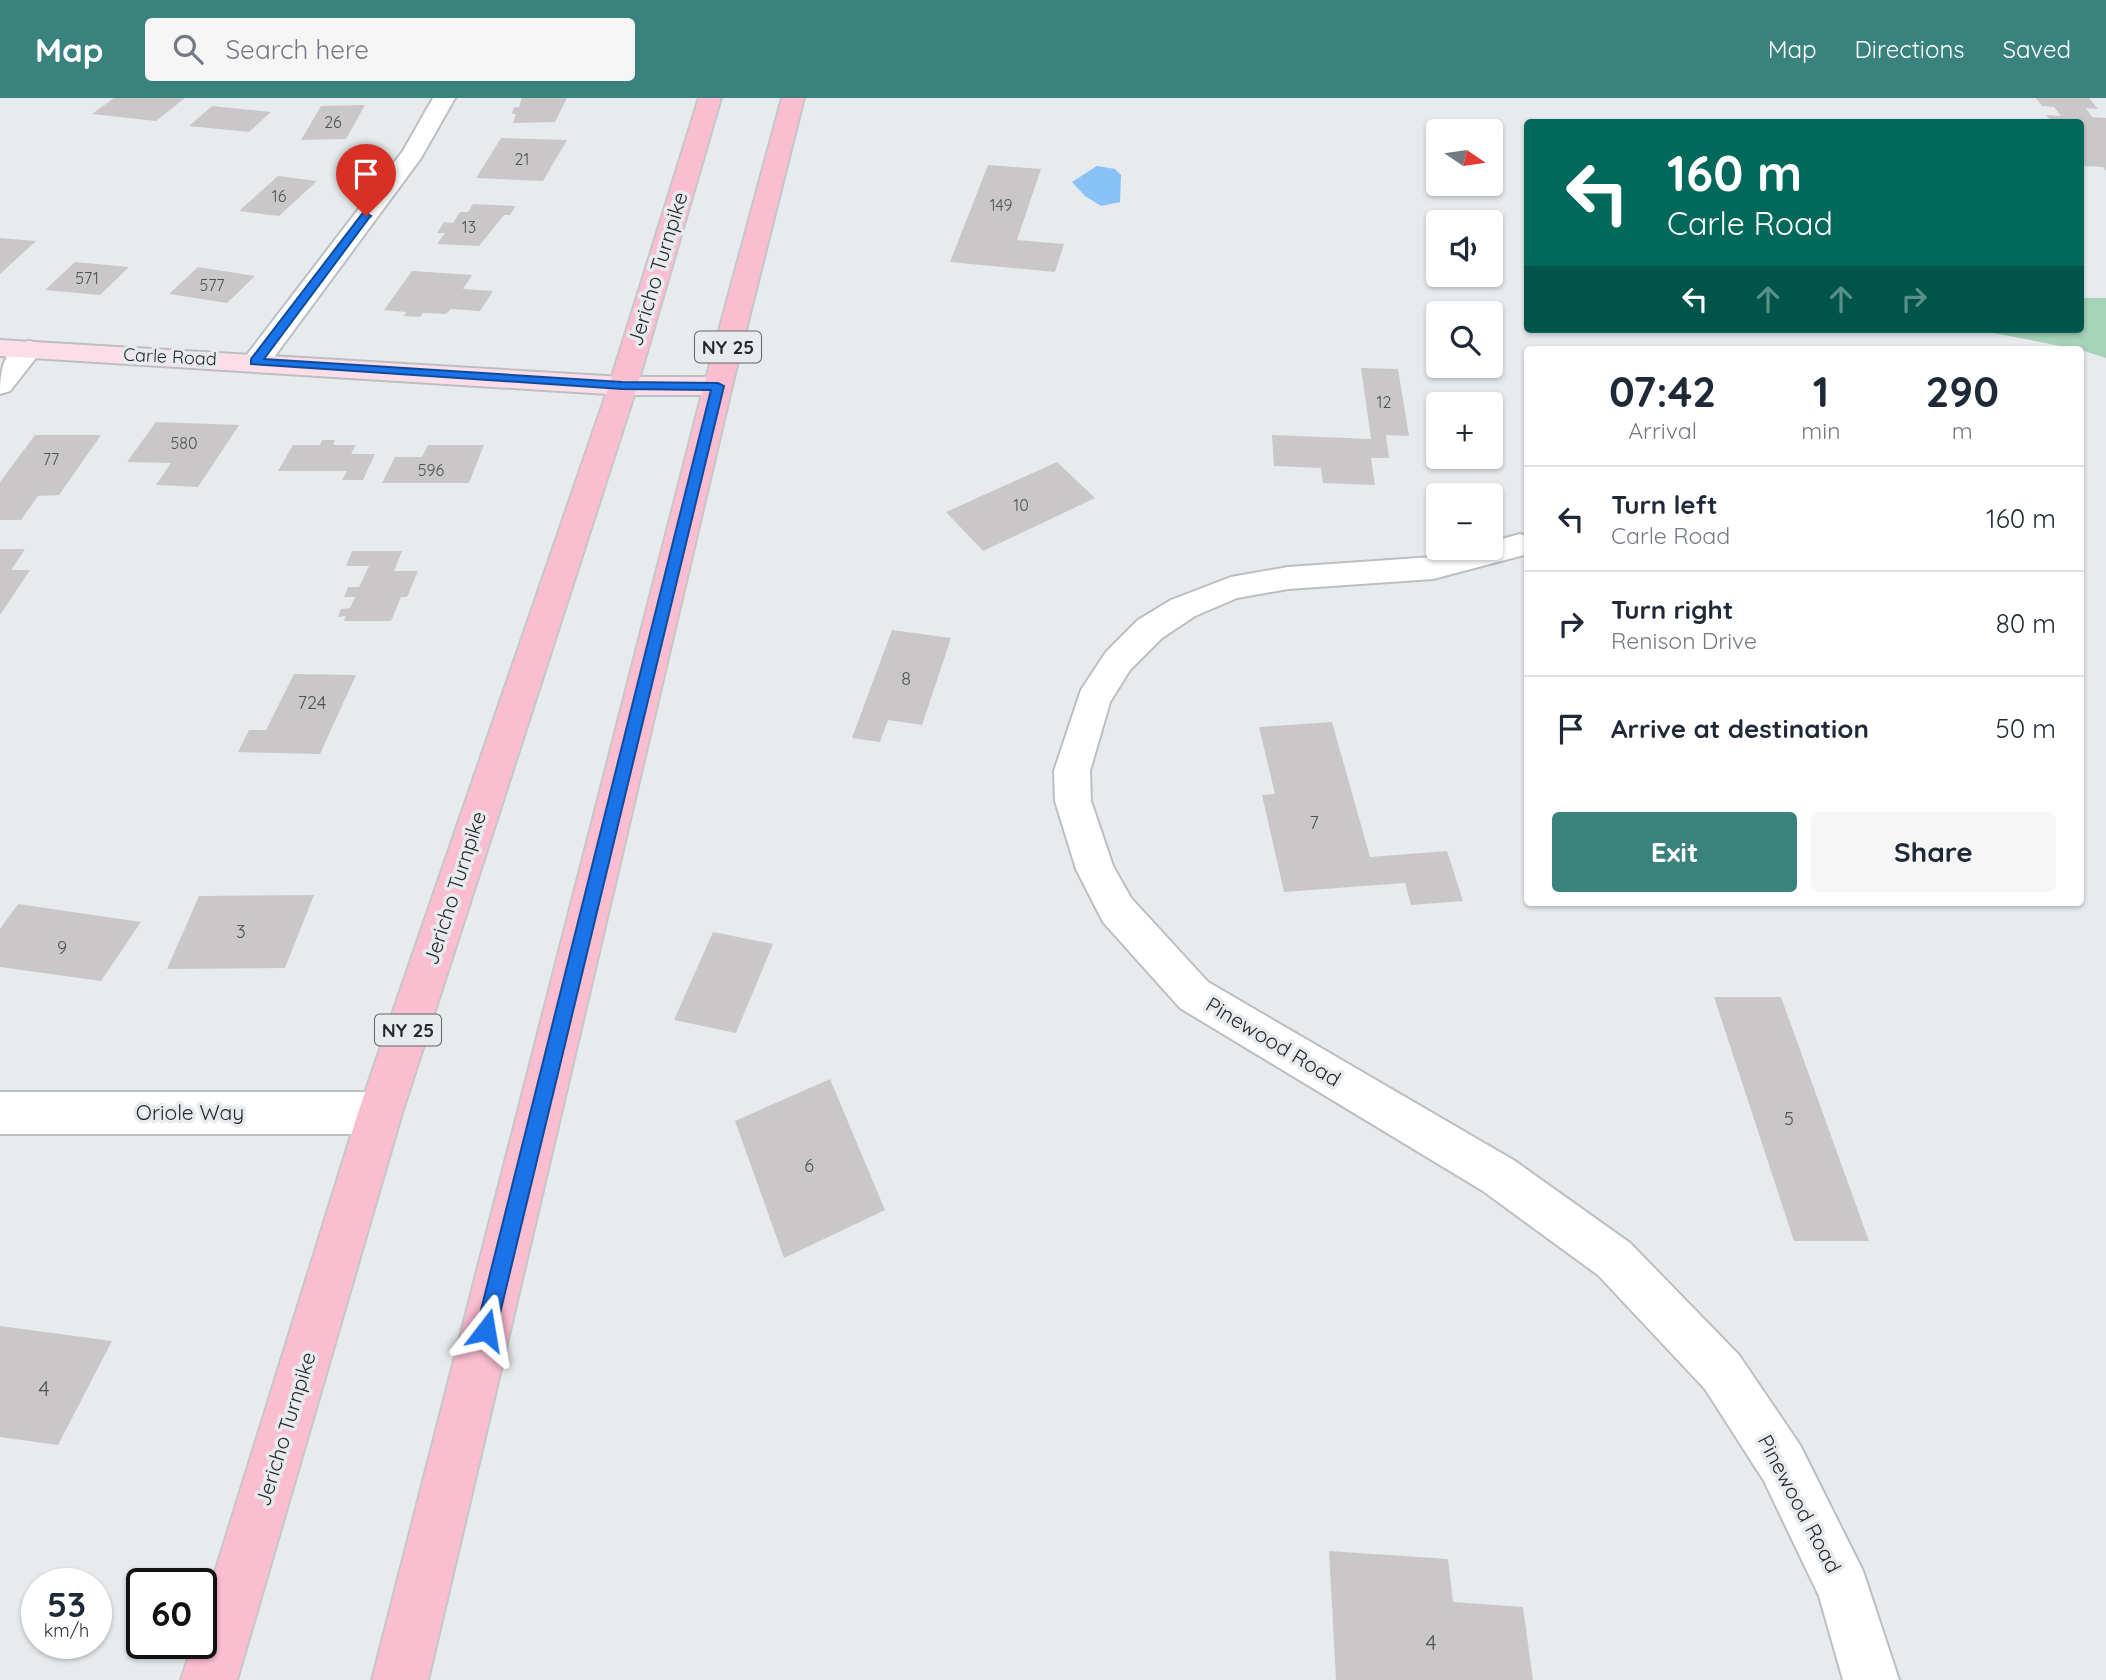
<!DOCTYPE html>
<html lang="en">
<head>
<meta charset="utf-8">
<style>
  :root { --surface:#fff; --page:#f6f6f7; --text:#1f2937; --muted:#747a83; --line:#e0e1e3; --accent:#3a827e }
  body { margin:0; font-family:Quicksand,sans-serif; background:var(--page); color:var(--text); height:100vh; display:flex; flex-direction:column; font-size:26px; white-space:nowrap }
  * { box-sizing:border-box; margin:0 }
  p { font-size:23px; color:var(--muted) }
  .icon { flex:none; width:38px; height:38px; fill:none; stroke:currentColor; stroke-width:2; stroke-linecap:round; stroke-linejoin:round }
  .map { position:relative; flex:1; overflow:hidden }
  .side { position:absolute; left:1524px; top:248px; width:560px; height:560px; display:flex; flex-direction:column; background:var(--surface); border-radius:7px; box-shadow:0 2px 5px #0004 }
  .side>* { flex:none }
  .top-card { position:absolute; left:1524px; top:21px; width:560px; height:214px; border-radius:7px; box-shadow:0 2px 5px #0004; background:#00695c; color:#fff; overflow:hidden }
  .needle { width:46px; rotate:103deg }
  .controls { position:absolute; left:1426px; top:21px; display:grid; gap:14px }
  .controls a { display:grid; place-items:center; width:77px; height:77px; border-radius:7px; background:var(--surface); box-shadow:0 2px 5px #0004; font-size:35px }
  .speed { position:absolute; left:21px; top:1470px; display:flex; gap:14px; font-size:35px; font-weight:700; text-align:center }
  .speed>* { display:grid; place-content:center; width:91px; height:91px; border-radius:50%; background:var(--surface); box-shadow:0 2px 5px #0004; line-height:1 }
  .speed small { font-size:18px; font-weight:400 }
  .speed .limit { border:4px solid #111; border-radius:10px; background:#fff; color:#111 }
  .pin { position:absolute; display:grid; place-items:center; width:60px; height:60px; color:#fff; margin:-72px -30px; border-radius:50% 50% 50% 0; rotate:-45deg; box-shadow:0 0 7px #0007 }
  .pin .icon { rotate:45deg }
  .me { position:absolute; width:77px; margin:-38px; rotate:14deg; stroke-linejoin:round; filter:drop-shadow(0 0 5px #0008) }
  .turn { display:flex; align-items:center; gap:24px; height:147px; padding:0 28px; font-size:32px }
  .turn .icon { width:91px; height:91px; stroke-width:2.5 }
  .turn b { display:block; font-size:49px; line-height:60px }
  .lanes { display:flex; align-items:center; height:66px; padding:0 28px; background:#0003; justify-content:center; gap:35px; direction:ltr }
  .lanes .off { opacity:.35 }
  .eta { display:flex; justify-content:space-evenly; align-items:center; height:119px; text-align:center }
  .eta b { font-size:42px; font-weight:700; line-height:49px }
  .cta { display:flex; gap:14px; margin-top:auto; padding:14px 28px }
  .cta a { flex:1; height:80px; border-radius:7px; background:var(--accent); color:#fff; font-size:28px; font-weight:700; line-height:80px; text-align:center }
  .cta a+a { background:var(--page); color:var(--text) }
  ul { padding:0; list-style:none }
  li { display:flex; align-items:center; gap:21px; height:105px; padding:0 28px; border-top:2px solid var(--line) }
  li div { flex:1 }
  li b { display:block; font-size:26px }
  li em { font-style:normal }
  header { display:flex; align-items:center; gap:42px; box-sizing:border-box; height:98px; padding:0 35px; background:var(--accent); color:#fff }
  header strong { font-size:33px }
  nav { display:flex; gap:38px; margin-inline-start:auto; font-size:24px }
  .search { width:490px; height:63px; background:var(--page); display:flex; align-items:center; gap:18px; box-sizing:border-box; padding:0 24px; border-radius:7px; color:var(--muted); font-size:26px }
  .map>svg:first-child { display:block }
  .green { fill:#a6d2b8 }
  .water { fill:#88c2f6 }
  .building { fill:#cac7c9 }
  .lines { fill:none; stroke-linecap:round; stroke-linejoin:round }
  .street-casing { stroke:#bcbfc1; stroke-width:4 }
  .secondary-casing { stroke:#bcbfc1; stroke-width:4 }
  .primary-casing { stroke:#c7c7c8; stroke-width:4 }
  .street { fill:#fff; fill-rule:evenodd }
  .secondary { fill:#fddee8; fill-rule:evenodd }
  .primary { fill:#fbbed1; fill-rule:evenodd }
  .route { fill:#1a73e8; stroke:#114b97; stroke-width:2 }
  .labels { text-anchor:middle; stroke-width:7; stroke-linejoin:round; paint-order:stroke }
  .far-number-label { font-size:16px; fill:#505052 }
  .far-street-label { font-size:18px; fill:#28292a; stroke:#e8ebee }
  .number-label { font-size:18px; fill:#505052 }
  .shield { fill:#e8ebee; stroke:#626365; stroke-width:2 }
  .shield-label { font-size:19px; font-weight:bold; fill:#28292a }
  .street-label { font-size:21px; fill:#28292a; stroke:#e8ebee }
  .near-number-label { font-size:21px; fill:#505052 }
</style>
</head>
<body>
<header>
<strong>Map</strong>
<div class="search"><svg class="icon" aria-label="search" viewBox="0 0 24 24"><circle cx="10" cy="10" r="6"/><path d="M15 15l6 6"/></svg>Search here</div>
<nav><a>Map</a><a>Directions</a><a>Saved</a></nav>
</header>
<div class="map">
<svg width="2106" height="1582" viewBox="0 0 2106 1582">
  <rect width="100%" height="100%" fill="#e8ebee"/>
  <polygon class="green" points="2081,200 2106,200 2106,260 2081,252 1973,231 2081,231"/>
  <polygon class="water" points="1097,68 1115,71 1121,77 1120,104 1101,108 1085,98 1072,84"/>
  <g class="building">
    <polygon points="114,0 185,0 156,23 92,16"/>
    <polygon points="522,0 567,0 555,24 513,25 516,16 512,16 514,9 519,9"/>
    <polygon points="2036,0 2089,0 2098,11 2086,10 2092,19 2106,20 2106,73 2103,69 2085,68 2081,62 2081,24 2052,24 2046,17 2061,18 2054,9 2042,8"/>
    <polygon points="365,7 346,41 301,42 321,8"/>
    <polygon points="212,8 271,14 249,34 189,28"/>
    <polygon points="501,40 567,42 543,83 476,80"/>
    <polygon points="988,67 1041,71 1017,142 1064,146 1055,174 950,164"/>
    <polygon points="278,78 317,83 279,118 239,113"/>
    <polygon points="473,106 516,108 510,117 504,117 479,148 437,146 445,135 437,135 444,124 453,125 460,114 468,114"/>
    <polygon points="0,140 36,143 0,176"/>
    <polygon points="75,164 129,169 100,197 45,192"/>
    <polygon points="198,169 255,178 227,205 169,196"/>
    <polygon points="412,173 472,177 463,191 493,193 480,213 451,211 446,216 423,215 420,219 404,218 406,214 384,212"/>
    <polygon points="1361,270 1398,271 1409,338 1386,337 1389,360 1371,360 1375,387 1323,385 1321,370 1274,368 1272,337 1371,341"/>
    <polygon points="156,324 239,327 198,389 156,387 171,365 127,364"/>
    <polygon points="35,337 101,337 59,397 38,398 21,422 0,422 0,384"/>
    <polygon points="322,342 335,342 333,347 356,347 351,356 375,356 363,382 342,382 347,373 278,373 293,347 320,347"/>
    <polygon points="428,347 484,347 469,385 382,385 395,359 422,359"/>
    <polygon points="1057,364 1095,400 983,453 946,414"/>
    <polygon points="0,451 25,451 11,472 30,472 0,517"/>
    <polygon points="352,453 402,453 394,473 418,473 407,499 401,499 391,523 344,523 346,518 338,519 341,511 350,510 355,499 344,499 348,489 359,489 369,468 346,468"/>
    <polygon points="892,532 951,540 922,627 888,622 880,644 852,640"/>
    <polygon points="294,576 356,577 320,656 238,654 249,632 266,632"/>
    <polygon points="1332,624 1370,759 1447,753 1463,803 1411,807 1405,785 1284,794 1262,697 1275,696 1259,629"/>
    <polygon points="314,797 285,870 167,871 199,798"/>
    <polygon points="18,806 141,824 101,883 0,869 0,831"/>
    <polygon points="713,834 773,846 736,935 674,922"/>
    <polygon points="1714,899 1781,899 1869,1143 1794,1143"/>
    <polygon points="830,981 885,1112 784,1160 735,1023"/>
    <polygon points="0,1228 112,1243 58,1347 0,1339"/>
    <polygon points="1329,1453 1448,1461 1453,1504 1523,1509 1533,1582 1336,1582"/>
  </g>
  <g class="lines">
    <defs>
      <g id="street">
        <polygon points="433,0 455,0 421,60 266,270 256,272 246,270 242,264 246,258 403,53"/>
        <path d="M29,243L39,245L43,251L10,293L0,296C0,273 3,249 29,243Z"/>
        <polygon points="1520,436 1528,438 1528,456 1433,481 1288,491 1237,500 1195,518 1162,540 1130,572 1110,604 1090,673 1091,703 1113,768 1131,800 1208,884 1515,1063 1630,1145 1739,1257 1800,1347 1863,1473 1899,1582 1843,1582 1819,1498 1764,1383 1705,1291 1598,1177 1483,1093 1180,910 1103,824 1076,771 1055,703 1054,673 1081,592 1106,554 1138,522 1171,502 1231,479 1288,469 1433,459 1468,450 1491,450 1491,444"/>
        <polygon points="0,994 380,994 395,1000 402,1015 395,1030 380,1036 0,1036"/>
      </g>
      <polygon id="secondary" points="0,242 623,279 718,279 728,282 732,288 728,294 718,297 623,297 0,258"/>
      <g id="primary">
        <polygon points="699,0 721,0 637,288 402,1015 237,1582 181,1582 193,1545 201,1545 201,1519 358,1015 609,288"/>
        <polygon points="782,0 804,0 732,288 428,1582 372,1582 704,288"/>
      </g>
    </defs>
    <use href="#street" class="street-casing"/>
    <use href="#secondary" class="secondary-casing"/>
    <use href="#primary" class="primary-casing"/>
    <use href="#street" class="street"/>
    <use href="#secondary" class="secondary"/>
    <use href="#primary" class="primary"/>
  </g>
  <polygon class="route" points="366,115 371,118 369,120 264,261 622,284 718,285 724,288 496,1232 493,1239 486,1242 479,1239 476,1232 711,292 622,291 251,266 251,261 362,116"/>
  <g class="labels">
    <g class="far-number-label">
      <text x="333" y="30">26</text>
      <text x="522" y="67">21</text>
      <text x="279" y="104">16</text>
      <text x="1001" y="113">149</text>
      <text x="469" y="135">13</text>
      <text x="87" y="186">571</text>
      <text x="212" y="193">577</text>
      <text x="1384" y="310">12</text>
      <text x="184" y="351">580</text>
      <text x="51" y="367">77</text>
      <text x="431" y="378">596</text>
      <text x="1021" y="413">10</text>
    </g>
    <g class="far-street-label">
      <text transform="translate(170 259) rotate(3)" y="6">Carle Road</text>
    </g>
    <g class="number-label">
      <text x="906" y="587">8</text>
      <text x="312" y="611">724</text>
      <text x="1314" y="731">7</text>
      <text x="241" y="840">3</text>
      <text x="62" y="856">9</text>
      <text x="1789" y="1027">5</text>
      <text x="809" y="1074">6</text>
    </g>
    <g class="shield">
      <rect x="695" y="233.5" width="66" height="31" rx="5"/>
      <rect x="375" y="916.5" width="66" height="31" rx="5"/>
    </g>
    <g class="shield-label">
      <text x="728" y="256">NY 25</text>
      <text x="408" y="939">NY 25</text>
    </g>
    <g class="street-label">
      <text transform="translate(658 171) rotate(-73)" y="7">Jericho Turnpike</text>
      <text transform="translate(455 790) rotate(-72)" y="7">Jericho Turnpike</text>
      <text transform="translate(1273 944) rotate(31)" y="7">Pinewood Road</text>
      <text x="190" y="1022">Oriole Way</text>
      <text transform="translate(286 1331) rotate(-73)" y="7">Jericho Turnpike</text>
      <text transform="translate(1799 1406) rotate(62)" y="7">Pinewood Road</text>
    </g>
    <g class="near-number-label">
      <text x="44" y="1298">4</text>
      <text x="1431" y="1552">4</text>
    </g>
  </g>
</svg>
<div class="controls">
<a><svg class="needle" viewBox="-14 -14 28 28"><path d="M0-13l5 13h-10z" fill="#e53935"/><path d="M0 13l5-13h-10z" fill="#747a83"/></svg></a>
<a><svg class="icon" aria-label="sound" viewBox="0 0 24 24"><path d="M4 9h4l5-4v14l-5-4H4zM17 9q2 3 0 6"/></svg></a>
<a><svg class="icon" aria-label="search" viewBox="0 0 24 24"><circle cx="10" cy="10" r="6"/><path d="M15 15l6 6"/></svg></a>
<a>+</a>
<a>−</a>
</div>
<div class="speed"><div>53<small>km/h</small></div><div class="limit">60</div></div>
<div class="pin" style="left:366px;top:118px;background:#d93025"><svg class="icon" aria-label="arrive" viewBox="0 0 24 24"><path d="M6 21V4h12l-3 4 3 4H6"/></svg></div>
<svg class="me" style="left:486px;top:1232px" viewBox="-20 -20 40 40"><path d="M0-17L14 15 0 8-14 15z" fill="#1a73e8" stroke="#fff" stroke-width="4"/></svg>
<div class="top-card">
<div class="turn"><svg class="icon" aria-label="left" viewBox="0 0 24 24"><path d="M17 20v-9H6M10 6l-5 5 5 5"/></svg><div><b>160 m</b>Carle Road</div></div>
<div class="lanes"><svg class="icon" aria-label="left" viewBox="0 0 24 24"><path d="M17 20v-9H6M10 6l-5 5 5 5"/></svg><svg class="icon off" aria-label="ahead" viewBox="0 0 24 24"><path d="M12 20V5M6 11l6-6 6 6"/></svg><svg class="icon off" aria-label="ahead" viewBox="0 0 24 24"><path d="M12 20V5M6 11l6-6 6 6"/></svg><svg class="icon off" aria-label="right" viewBox="0 0 24 24"><path d="M7 20v-9h11M14 6l5 5-5 5"/></svg></div>
</div>
<section class="side">
<div class="eta">
<div><b>07:42</b><p>Arrival</p></div>
<div><b>1</b><p>min</p></div>
<div><b>290</b><p>m</p></div>
</div>
<ul>
<li><svg class="icon" aria-label="left" viewBox="0 0 24 24"><path d="M17 20v-9H6M10 6l-5 5 5 5"/></svg><div><b>Turn left</b><p>Carle Road</p></div><em>160 m</em></li>
<li><svg class="icon" aria-label="right" viewBox="0 0 24 24"><path d="M7 20v-9h11M14 6l5 5-5 5"/></svg><div><b>Turn right</b><p>Renison Drive</p></div><em>80 m</em></li>
<li><svg class="icon" aria-label="arrive" viewBox="0 0 24 24"><path d="M6 21V4h12l-3 4 3 4H6"/></svg><div><b>Arrive at destination</b></div><em>50 m</em></li>
</ul>
<div class="cta"><a>Exit</a><a>Share</a></div>
</section>
</div>
</body>
</html>
